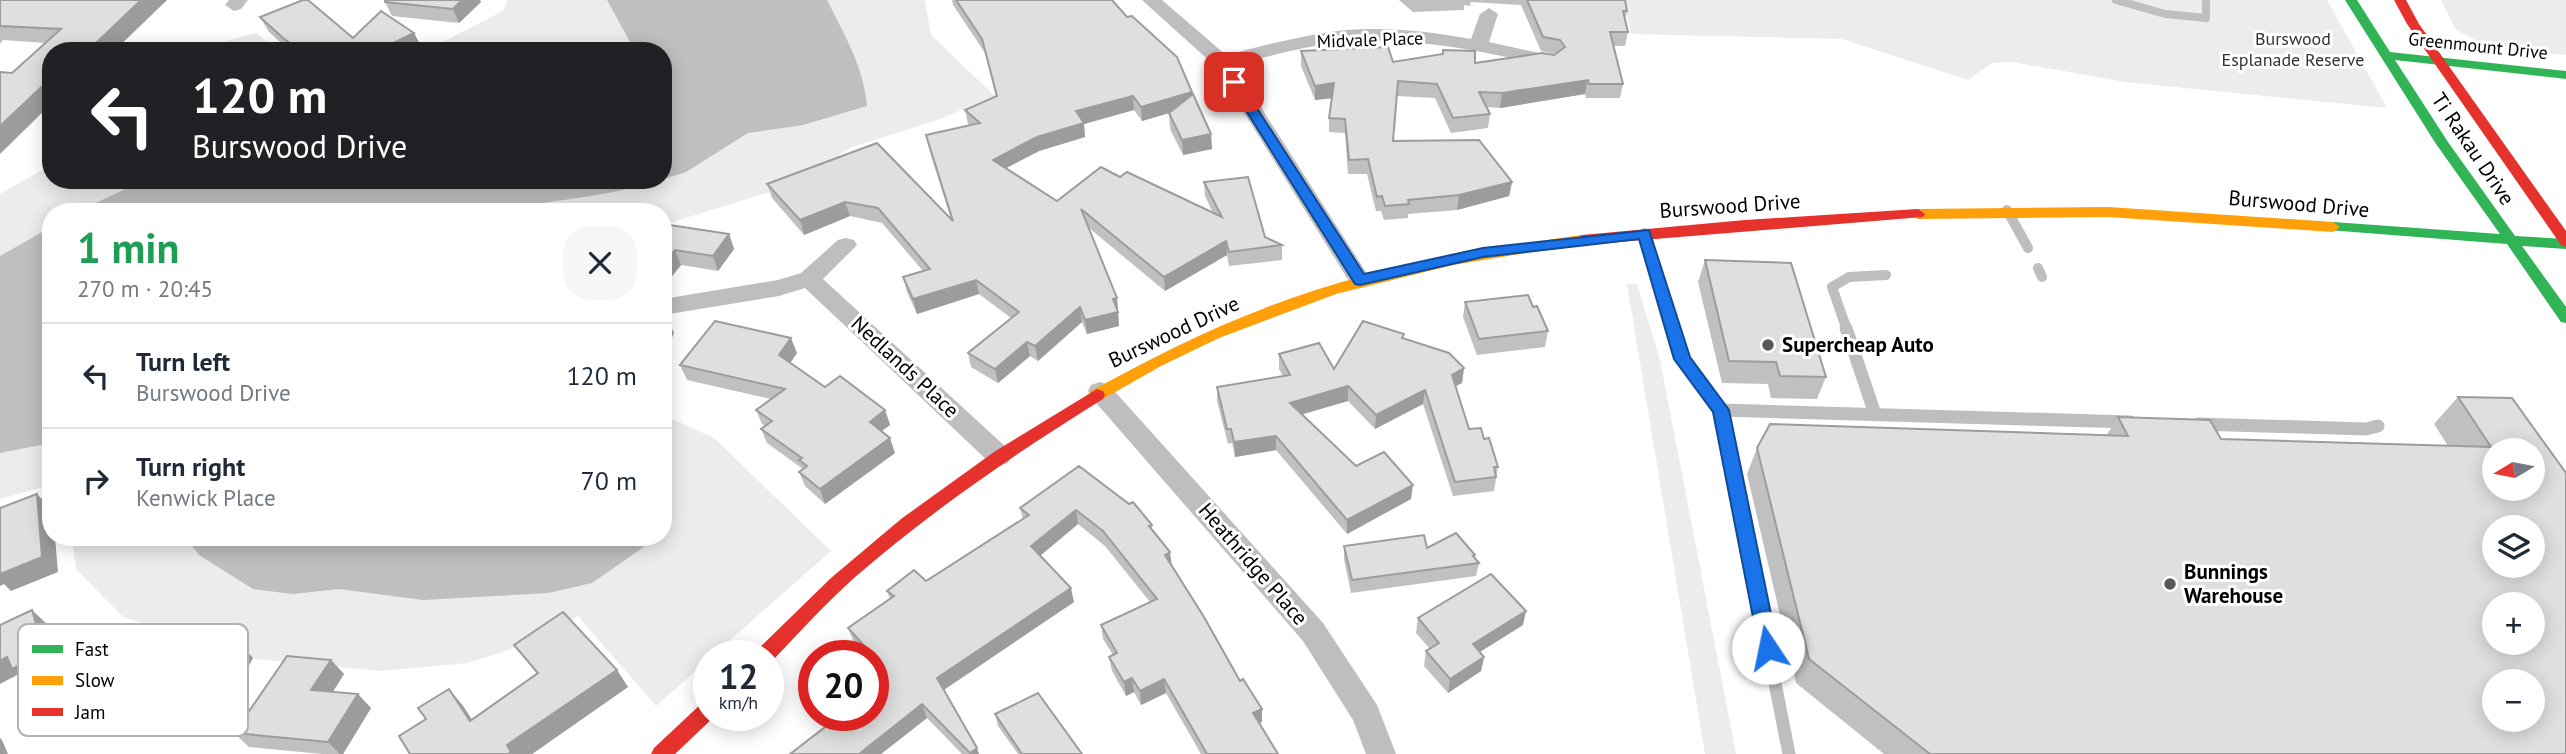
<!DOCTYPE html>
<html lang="en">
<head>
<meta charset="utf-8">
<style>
  :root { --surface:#fff; --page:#f6f6f7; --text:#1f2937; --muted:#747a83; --line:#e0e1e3 }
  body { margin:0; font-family:"PT Sans",sans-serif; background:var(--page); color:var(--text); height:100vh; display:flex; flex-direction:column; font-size:26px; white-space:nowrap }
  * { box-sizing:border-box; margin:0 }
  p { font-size:23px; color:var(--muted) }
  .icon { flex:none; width:38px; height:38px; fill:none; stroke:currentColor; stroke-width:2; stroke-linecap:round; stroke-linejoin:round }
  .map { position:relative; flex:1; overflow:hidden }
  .sheet { position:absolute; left:42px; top:203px; width:630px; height:343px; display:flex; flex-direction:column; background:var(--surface); border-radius:28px; box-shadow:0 4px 18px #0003 }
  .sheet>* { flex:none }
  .top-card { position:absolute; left:42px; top:42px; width:630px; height:147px; border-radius:28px; box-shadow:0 4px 18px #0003; background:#202124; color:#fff; overflow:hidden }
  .needle { width:46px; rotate:260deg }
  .buttons { position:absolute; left:2482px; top:438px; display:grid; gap:14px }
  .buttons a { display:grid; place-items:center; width:63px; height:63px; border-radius:50%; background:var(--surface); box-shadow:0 4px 18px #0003; font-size:35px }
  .speed { position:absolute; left:693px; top:640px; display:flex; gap:14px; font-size:35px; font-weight:700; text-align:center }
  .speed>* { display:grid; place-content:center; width:91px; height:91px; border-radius:50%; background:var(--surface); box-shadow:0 4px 18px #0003; line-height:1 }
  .speed small { font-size:18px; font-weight:400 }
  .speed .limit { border:10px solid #d22; background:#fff; color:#111 }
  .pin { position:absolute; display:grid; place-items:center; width:60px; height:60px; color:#fff; margin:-30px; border-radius:14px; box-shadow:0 4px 10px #0006 }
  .me { position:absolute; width:77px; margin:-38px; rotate:349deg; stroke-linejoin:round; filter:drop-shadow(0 0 5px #0008) }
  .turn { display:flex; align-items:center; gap:24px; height:147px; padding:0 35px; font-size:32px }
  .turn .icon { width:91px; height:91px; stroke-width:2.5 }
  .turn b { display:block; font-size:49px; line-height:60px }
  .round { display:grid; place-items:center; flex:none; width:74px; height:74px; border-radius:28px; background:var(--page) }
  .head { display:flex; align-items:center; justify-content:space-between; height:119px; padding:0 35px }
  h1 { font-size:42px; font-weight:800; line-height:52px; color:#1e9e55 }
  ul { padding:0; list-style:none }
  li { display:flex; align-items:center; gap:21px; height:105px; padding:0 35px; border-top:2px solid var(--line) }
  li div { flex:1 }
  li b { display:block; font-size:26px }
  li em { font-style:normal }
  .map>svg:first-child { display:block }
  .green { fill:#ececec }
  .water { fill:#bfbfbf }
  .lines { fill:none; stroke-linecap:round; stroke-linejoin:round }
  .stream { stroke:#bfbfbf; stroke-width:8 }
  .lane-far1 { stroke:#bebebe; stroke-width:10 }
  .lane { stroke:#bebebe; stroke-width:13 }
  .street { fill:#bebebe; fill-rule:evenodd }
  .fast { fill:#30b455; fill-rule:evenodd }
  .slow { fill:#ff9f0a; fill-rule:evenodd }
  .jam { fill:#e5322d; fill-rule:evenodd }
  .wall { fill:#c0c0c0 }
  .shaded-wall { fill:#9c9c9c }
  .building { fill:#dfdfdf; stroke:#9c9c9c; stroke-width:2; fill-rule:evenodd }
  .route { fill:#1a73e8; stroke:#114b97; stroke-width:2 }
  .poi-dot { fill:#595959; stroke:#fff; stroke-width:2.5 }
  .labels { text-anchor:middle; stroke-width:6; stroke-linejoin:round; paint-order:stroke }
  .far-park-label { font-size:18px; fill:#333; stroke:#fff }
  .far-street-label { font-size:18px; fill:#000; stroke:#fff }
  .street-label { font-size:21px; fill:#000; stroke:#fff }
  .poi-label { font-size:21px; font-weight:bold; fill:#000; stroke:#fff; text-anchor:start }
  .key { fill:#fff; stroke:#b2b2b2; stroke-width:2 }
  .key-label { font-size:19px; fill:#000 }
</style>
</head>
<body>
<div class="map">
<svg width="2566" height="754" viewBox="0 0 2566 754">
  <rect width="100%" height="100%" fill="#fff"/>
  <g class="green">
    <polygon points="508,0 925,0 931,35 995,96 937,120 850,148 799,183 663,225 663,212 51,212 51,485 0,499 0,194 51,165 51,180 663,180 663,51 425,51 503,11"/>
    <polygon points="1623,0 2327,0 2387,108 2125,82 2012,62 1992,63 1968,80 1842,39 1631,34"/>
    <polygon points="2441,0 2566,0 2566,55 2489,47 2456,30"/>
    <polygon points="256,33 278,51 190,51"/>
    <polygon points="1627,284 1637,284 1660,360 1736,754 1705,754"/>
    <polygon points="663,415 714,438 831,551 712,656 709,656 709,659 656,706 578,616 542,639 468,663 381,671 256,659 123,617 76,569 72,537 663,537"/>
  </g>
  <g class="water">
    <path d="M827,0C844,34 864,67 867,106L803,125L748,133L686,172L663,179V51H635L607,0Z"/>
    <path d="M144,180H660C605,198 547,200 490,212H77Z"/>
    <polygon points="51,227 51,443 0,453 0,256"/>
    <polygon points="185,537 647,537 651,542 592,583 548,593 423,600 339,589 293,594 253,589 199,555"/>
  </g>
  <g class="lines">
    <polyline class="stream" points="2116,0 2165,14 2206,18 2206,0"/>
    <g class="lane-far1">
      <polyline points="2007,210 2028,248"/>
      <polyline points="1644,233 1673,330"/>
      <polyline points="2038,268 2042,277"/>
      <polyline points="1847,330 1832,287 1849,277 1886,275"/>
    </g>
    <g class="lane">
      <polyline points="1673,328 1682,359 1721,410 2130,422"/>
      <polyline points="1846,328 1875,414"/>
      <polyline points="1721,410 1789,754"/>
      <polyline points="2198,424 2366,429 2378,426"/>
    </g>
    <g class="street">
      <polygon points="229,0 248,0 241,9 234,11 225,5"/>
      <path d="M1142,0H1162L1226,55C1262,46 1299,36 1337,31C1382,26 1427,31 1471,39L1480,14L1489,8L1498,14L1489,42L1557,57L1560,61L1550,67C1481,51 1410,35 1338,43C1303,46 1268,57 1234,65L1371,280L1368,286L1360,288L1352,286L1215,66Z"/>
      <polygon points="846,238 854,240 857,245 823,279 1008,449 1012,456 1008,463 999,466 990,463 805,288 779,296 663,315 663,299 778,280 801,273 838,240"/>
      <polygon points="1100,382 1109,385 1323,623 1377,705 1396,754 1366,754 1353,720 1303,641 1091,397 1088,391 1091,385"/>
    </g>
    <polygon class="fast" points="2345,0 2357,0 2390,52 2566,71 2566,79 2395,60 2448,142 2515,236 2566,239 2566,249 2522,246 2566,307 2566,323 2561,322 2507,244 2328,230 2326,227 2328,224 2333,222 2500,234 2436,144"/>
    <g class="slow">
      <polygon points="2108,207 2333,222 2340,227 2333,232 2108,217 1918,219 1911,214 1918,209"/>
      <path d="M1582,235L1589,240L1587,243L1453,265L1336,294L1219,338L1161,366L1103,399H1091L1089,395L1091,391C1148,360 1204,331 1265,308C1367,268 1474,250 1582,235Z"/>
    </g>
    <g class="jam">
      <polygon points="2394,0 2406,0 2419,24 2566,231 2566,247 2561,245 2407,24"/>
      <polygon points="1918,209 1925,214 1923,217 1582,245 1575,240 1582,235 1745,220"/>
      <path d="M1097,389L1103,391L1105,395L1103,399C1016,453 931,511 854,578C825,604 798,634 771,662L768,663V656H755L757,650L831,578L901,519L994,452Z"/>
      <polygon points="709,701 709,716 715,716 675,754 651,754 654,748 702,703"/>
    </g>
  </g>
  <g class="wall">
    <polygon points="0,0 167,0 114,51 51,51 12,73 46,43 3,40 0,44"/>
    <polygon points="385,0 480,0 481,2 459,23 392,16 385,2"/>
    <polygon points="952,0 1112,0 1192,92 1192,95 1211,134 1212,149 1183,155 1170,129 1169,113 1142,121 1134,110 1084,124 1085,137 1039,151 1006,168 1057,201 1120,177 1213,213 1205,196 1204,182 1265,237 1282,245 1282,260 1229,266 1227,255 1165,291 1089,228 1117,298 1119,326 1087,334 1082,322 1038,361 1030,356 998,383 971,367 968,353 1011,318 979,294 917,314 907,292 903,277 923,271 882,223 850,216 804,235 772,198 767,184 951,219 929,149 926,135 970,125 968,124 965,110 996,97 985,53 953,5"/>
    <polygon points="1399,0 1625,0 1627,11 1625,21 1628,32 1625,46 1614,46 1623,84 1620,98 1586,98 1585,94 1500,108 1487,107 1490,114 1488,128 1451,133 1435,98 1397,96 1393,141 1512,182 1509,196 1457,210 1408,214 1408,218 1384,220 1381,211 1376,211 1367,174 1348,174 1345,133 1329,132 1329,118 1332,98 1315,100 1301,66 1301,51 1393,62 1475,63 1555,54 1541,51 1521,5 1471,2 1470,6 1464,5 1464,10 1413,12"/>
    <polygon points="260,17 353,38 422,48 416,51 290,51 269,32"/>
    <polygon points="663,224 729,234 734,249 718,271 681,265 668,281 665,296 663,297"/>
    <polygon points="1705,260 1826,377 1817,399 1771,398 1768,384 1722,383 1698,282"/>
    <polygon points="1465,302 1533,307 1548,331 1545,347 1477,355 1463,317"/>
    <polygon points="1404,339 1464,368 1462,383 1455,386 1469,429 1484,439 1498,467 1494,491 1453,496 1423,404 1375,429 1348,401 1301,414 1356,466 1411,499 1347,534 1276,450 1235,457 1232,443 1228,444 1217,401 1217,387 1283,376 1279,369 1279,354 1334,369"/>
    <polygon points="797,353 790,363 825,387 885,410 890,425 882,431 895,453 825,504 805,486 799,472 803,469 767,443 761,429 765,426 762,424 756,410 771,399 687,380 680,365"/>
    <polygon points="2458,397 2512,398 2566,754 1884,754 1796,683 1747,474 1757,448 2106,436 2118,417 2221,439 2448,446 2434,424"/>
    <polygon points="1079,466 1152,525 1152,530 1172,566 1262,722 1260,723 1278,754 1201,754 1166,693 1141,705 1134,692 1126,696 1112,671 1109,657 1113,655 1103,639 1101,625 1150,602 1105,546 1078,524 1040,556 1074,602 944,690 979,754 962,754 927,718 881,754 790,754 826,727 816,716 873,716 865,655 854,642 848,628 890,599 887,591 926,581 1023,519 1020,508"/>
    <polygon points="1344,546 1427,548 1475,559 1479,563 1476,576 1351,593 1344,559"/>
    <polygon points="1418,618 1523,625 1480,652 1484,657 1481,671 1448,693 1424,666 1426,651 1430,649 1416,633"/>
    <polygon points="239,643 253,658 232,696 200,696 196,703 119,705 102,691"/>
    <polygon points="514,645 628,687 532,754 410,754 426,719 449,689 463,706 472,720 537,674"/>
    <polygon points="331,660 344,674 333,692 371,708 343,754 322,754 249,747 234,733"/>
    <polygon points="814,694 814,713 807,699"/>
    <polygon points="995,714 1082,754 1018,754 998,726"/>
  </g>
  <g class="shaded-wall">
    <polygon points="141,0 167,0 114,51 97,51 93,46"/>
    <polygon points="462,0 480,0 481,2 459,23 453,9"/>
    <polygon points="414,33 422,48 416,51 377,51"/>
    <polygon points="84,45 88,51 79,51"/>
    <polygon points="51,78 51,104 0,154 0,126"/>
    <polygon points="1588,80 1585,94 1500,108 1502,93"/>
    <polygon points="1334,83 1333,98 1315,100 1315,86"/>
    <polygon points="1192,92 1193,106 1142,121 1141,107"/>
    <polygon points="1133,96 1134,110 1084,124 1085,137 1039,151 995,174 993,160 1076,111"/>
    <polygon points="1211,134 1212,149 1183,155 1182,140"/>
    <polygon points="1512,182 1509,196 1457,210 1459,195"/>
    <polygon points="845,202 850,216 804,235 800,220"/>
    <polygon points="729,234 734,249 718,271 713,256"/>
    <polygon points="1226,241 1227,255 1165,291 1164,277"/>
    <polygon points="675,250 681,265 668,281 665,296 663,297 663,264"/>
    <polygon points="976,280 979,294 917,314 913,299"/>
    <polygon points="1117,298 1119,326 1087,334 1085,320 1113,299"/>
    <polygon points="1080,307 1082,322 1038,361 1035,346"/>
    <polygon points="667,318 674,333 663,358 663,327"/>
    <polygon points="791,338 797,353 785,370 779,355"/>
    <polygon points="1027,342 1030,356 998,383 995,369"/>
    <polygon points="1464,368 1462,383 1450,389 1452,375"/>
    <polygon points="1348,386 1348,401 1290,418 1290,403"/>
    <polygon points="1425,390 1423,404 1375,429 1376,415"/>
    <polygon points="885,410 890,425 874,436 870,422"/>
    <polygon points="1276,436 1276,450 1235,457 1234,442"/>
    <polygon points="890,438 895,453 825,504 820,489"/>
    <polygon points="1413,485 1411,499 1347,534 1347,520"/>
    <polygon points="37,494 51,508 51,537 55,537 58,572 11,591 4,584 0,586 0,573"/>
    <polygon points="1076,510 1078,524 1035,560 1031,546"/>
    <polygon points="1170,552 1172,567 1165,555"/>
    <polygon points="1071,588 1074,602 942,691 937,678"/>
    <polygon points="32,610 48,625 58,655 53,657 58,668 30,683 19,674 0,684 0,661 36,643"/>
    <polygon points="1526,611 1523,625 1470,658 1473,644"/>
    <polygon points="239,643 253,658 232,696 217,682"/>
    <polygon points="1484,657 1481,671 1448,693 1450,679"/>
    <polygon points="331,660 344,674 325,704 311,690"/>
    <polygon points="617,670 628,687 532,754 508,754 507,745"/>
    <polygon points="1132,678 1134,692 1126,696 1124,682"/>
    <polygon points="1164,679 1166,693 1141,705 1140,691"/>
    <polygon points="184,682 200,696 196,703 181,689"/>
    <polygon points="449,689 463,706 484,738 470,721"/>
    <polygon points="358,694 371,708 343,754 340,754 328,742"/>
    <polygon points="922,704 927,718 881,754 859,754"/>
    <polygon points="1262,709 1262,722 1254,726 1253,713"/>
    <polygon points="0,738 2,740 8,754 0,754"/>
    <polygon points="977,748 979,754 970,754 970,753"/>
  </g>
  <g class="building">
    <polygon points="0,0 141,0 93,46 84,45 79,51 51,51 51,78 0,126 0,72 12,73 61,29 0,26"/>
    <polygon points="303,0 308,0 353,38 381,11 414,33 377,51 301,51 283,38 260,17"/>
    <polygon points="385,0 462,0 453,9 385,2"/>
    <polygon points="956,0 1112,0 1127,17 1132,16 1177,57 1192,92 1141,107 1133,96 1076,111 1084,123 1037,137 993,160 1057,201 1101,167 1120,177 1127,172 1222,217 1204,182 1248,177 1265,237 1282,245 1229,252 1226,241 1164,277 1081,209 1117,298 1113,299 1118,312 1085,320 1080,307 1035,346 1027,342 995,369 968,353 1019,312 976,280 913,299 903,277 930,269 878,208 845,202 800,220 767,184 877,143 953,221 926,135 980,123 965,110 997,96 982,39"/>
    <polygon points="1527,0 1625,0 1627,11 1623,11 1628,32 1610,32 1623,84 1589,84 1588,80 1502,93 1479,92 1490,114 1453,118 1437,84 1398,81 1393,141 1479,140 1512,182 1459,195 1408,200 1409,204 1385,206 1382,196 1377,197 1368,159 1349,160 1345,119 1329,118 1334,83 1315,86 1301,51 1388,47 1393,62 1443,54 1443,50 1475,51 1475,63 1542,53 1554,55 1565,47 1560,40 1543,37"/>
    <polygon points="1193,94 1211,134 1182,140 1169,113"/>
    <polygon points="663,224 729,234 713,256 675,250 663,264"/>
    <polygon points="1705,260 1791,263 1826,377 1780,376 1776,362 1729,361"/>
    <polygon points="1528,295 1533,307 1537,306 1548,331 1479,339 1465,302"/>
    <polygon points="663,318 667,318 663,327"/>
    <polygon points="715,321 791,338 779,355 825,387 840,376 885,410 870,422 890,438 820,489 799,472 807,466 799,460 802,458 761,429 772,421 756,410 785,389 680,365"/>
    <polygon points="1363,321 1404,334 1402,338 1449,353 1464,368 1452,375 1469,429 1481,428 1484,439 1489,438 1498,467 1494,467 1496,477 1455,482 1425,390 1376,415 1348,386 1290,403 1356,466 1384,452 1413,485 1347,520 1276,436 1234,442 1231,429 1227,429 1217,387 1290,375 1279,354 1319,343 1334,369"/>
    <path d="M2458,397L2512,398L2566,473V754H1930L1809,659L1757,448L1770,424L2128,436L2118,417L2210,420L2221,439L2491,447ZM2494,450H2532V488H2494ZM2494,527H2532V565H2494ZM2494,604H2532V642H2494ZM2494,681H2532V719H2494Z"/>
    <polygon points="1079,466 1129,504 1133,502 1152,525 1149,526 1170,552 1165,555 1204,617 1240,681 1243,679 1262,709 1253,713 1278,754 1207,754 1164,679 1140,691 1132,678 1124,682 1109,657 1117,653 1101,625 1157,599 1103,531 1076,510 1031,546 1071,588 937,678 977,748 970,753 922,704 859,754 790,754 829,724 822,716 873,716 873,656 864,656 870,652 848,628 894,596 887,591 914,570 926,581 1029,515 1020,508"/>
    <polygon points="37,494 42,557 0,574 0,508"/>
    <polygon points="1456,533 1475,555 1473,556 1479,563 1352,580 1344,546 1424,535 1427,548"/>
    <polygon points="1491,574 1526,611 1473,644 1484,657 1450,679 1426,651 1439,643 1418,618"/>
    <polygon points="32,610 41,640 36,643 41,654 12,669 7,657 0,661 0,625"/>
    <polygon points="563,612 617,670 507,745 511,752 508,754 410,754 399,736 426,719 418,708 449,689 470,721 538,673 514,645"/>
    <polygon points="287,656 331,660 311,690 358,694 328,742 234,733"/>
    <polygon points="1038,693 1082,754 1022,754 995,714"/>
    <polygon points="814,694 814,706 807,699"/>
  </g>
  <polygon class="route" points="1234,78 1240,82 1364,274 1483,248 1649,230 1690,357 1729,410 1778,648 1775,654 1768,656 1762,654 1759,648 1713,412 1674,359 1639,239 1483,257 1360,285 1355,284 1228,82"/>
  <g class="poi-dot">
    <circle cx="1768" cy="345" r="7"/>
    <circle cx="2170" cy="584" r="7"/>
  </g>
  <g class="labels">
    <g class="far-park-label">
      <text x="2293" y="45">Burswood<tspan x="2293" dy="21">Esplanade Reserve</tspan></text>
    </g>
    <g class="far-street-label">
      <text transform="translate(1370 40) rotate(-2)" y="6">Midvale Place</text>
      <text transform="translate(2478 46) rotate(6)" y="6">Greenmount Drive</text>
    </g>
    <g class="street-label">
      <text transform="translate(2473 149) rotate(56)" y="7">Ti Rakau Drive</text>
      <text transform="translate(2299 204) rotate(5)" y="7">Burswood Drive</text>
      <text transform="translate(1730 206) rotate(-4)" y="7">Burswood Drive</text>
      <text transform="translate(1174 332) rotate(-25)" y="7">Burswood Drive</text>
      <text transform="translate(905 367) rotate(43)" y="7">Nedlands Place</text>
      <text transform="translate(1253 564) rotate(49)" y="7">Heathridge Place</text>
    </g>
    <g class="poi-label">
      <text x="1782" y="352">Supercheap Auto</text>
      <text x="2184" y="579">Bunnings<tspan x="2184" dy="24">Warehouse</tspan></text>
    </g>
  </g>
  <rect x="18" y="624" width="230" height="112" rx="10" class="key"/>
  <rect x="32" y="645" width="31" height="8" fill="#30b455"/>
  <rect x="32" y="676" width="31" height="9" fill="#ff9f0a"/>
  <rect x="32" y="708" width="31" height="8" fill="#e5322d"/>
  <g class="key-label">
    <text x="75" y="656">Fast</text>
    <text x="75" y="687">Slow</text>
    <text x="75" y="719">Jam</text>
  </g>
</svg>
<div class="buttons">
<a><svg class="needle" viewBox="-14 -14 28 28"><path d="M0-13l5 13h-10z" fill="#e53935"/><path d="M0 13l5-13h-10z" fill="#747a83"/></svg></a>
<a><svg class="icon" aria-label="layers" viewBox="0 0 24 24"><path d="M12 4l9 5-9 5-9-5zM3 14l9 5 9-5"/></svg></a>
<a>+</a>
<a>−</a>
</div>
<div class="speed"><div>12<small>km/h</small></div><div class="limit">20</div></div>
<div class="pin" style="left:1234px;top:82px;background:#d93025"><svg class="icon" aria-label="arrive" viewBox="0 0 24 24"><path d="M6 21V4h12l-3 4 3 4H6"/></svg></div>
<svg class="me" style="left:1768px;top:648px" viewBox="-20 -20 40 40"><circle r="19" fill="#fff"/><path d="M0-13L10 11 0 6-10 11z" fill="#1a73e8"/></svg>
<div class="top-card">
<div class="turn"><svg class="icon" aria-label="left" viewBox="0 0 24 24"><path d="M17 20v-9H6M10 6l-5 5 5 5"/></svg><div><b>120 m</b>Burswood Drive</div></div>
</div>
<section class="sheet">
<div class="head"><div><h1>1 min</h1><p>270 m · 20:45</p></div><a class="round"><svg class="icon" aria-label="close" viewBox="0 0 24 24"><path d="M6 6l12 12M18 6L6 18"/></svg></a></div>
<ul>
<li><svg class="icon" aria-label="left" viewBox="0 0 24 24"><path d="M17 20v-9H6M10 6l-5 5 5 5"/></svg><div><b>Turn left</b><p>Burswood Drive</p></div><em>120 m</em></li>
<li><svg class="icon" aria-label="right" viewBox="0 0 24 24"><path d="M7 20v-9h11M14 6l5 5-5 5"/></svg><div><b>Turn right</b><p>Kenwick Place</p></div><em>70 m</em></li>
</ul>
</section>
</div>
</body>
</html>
